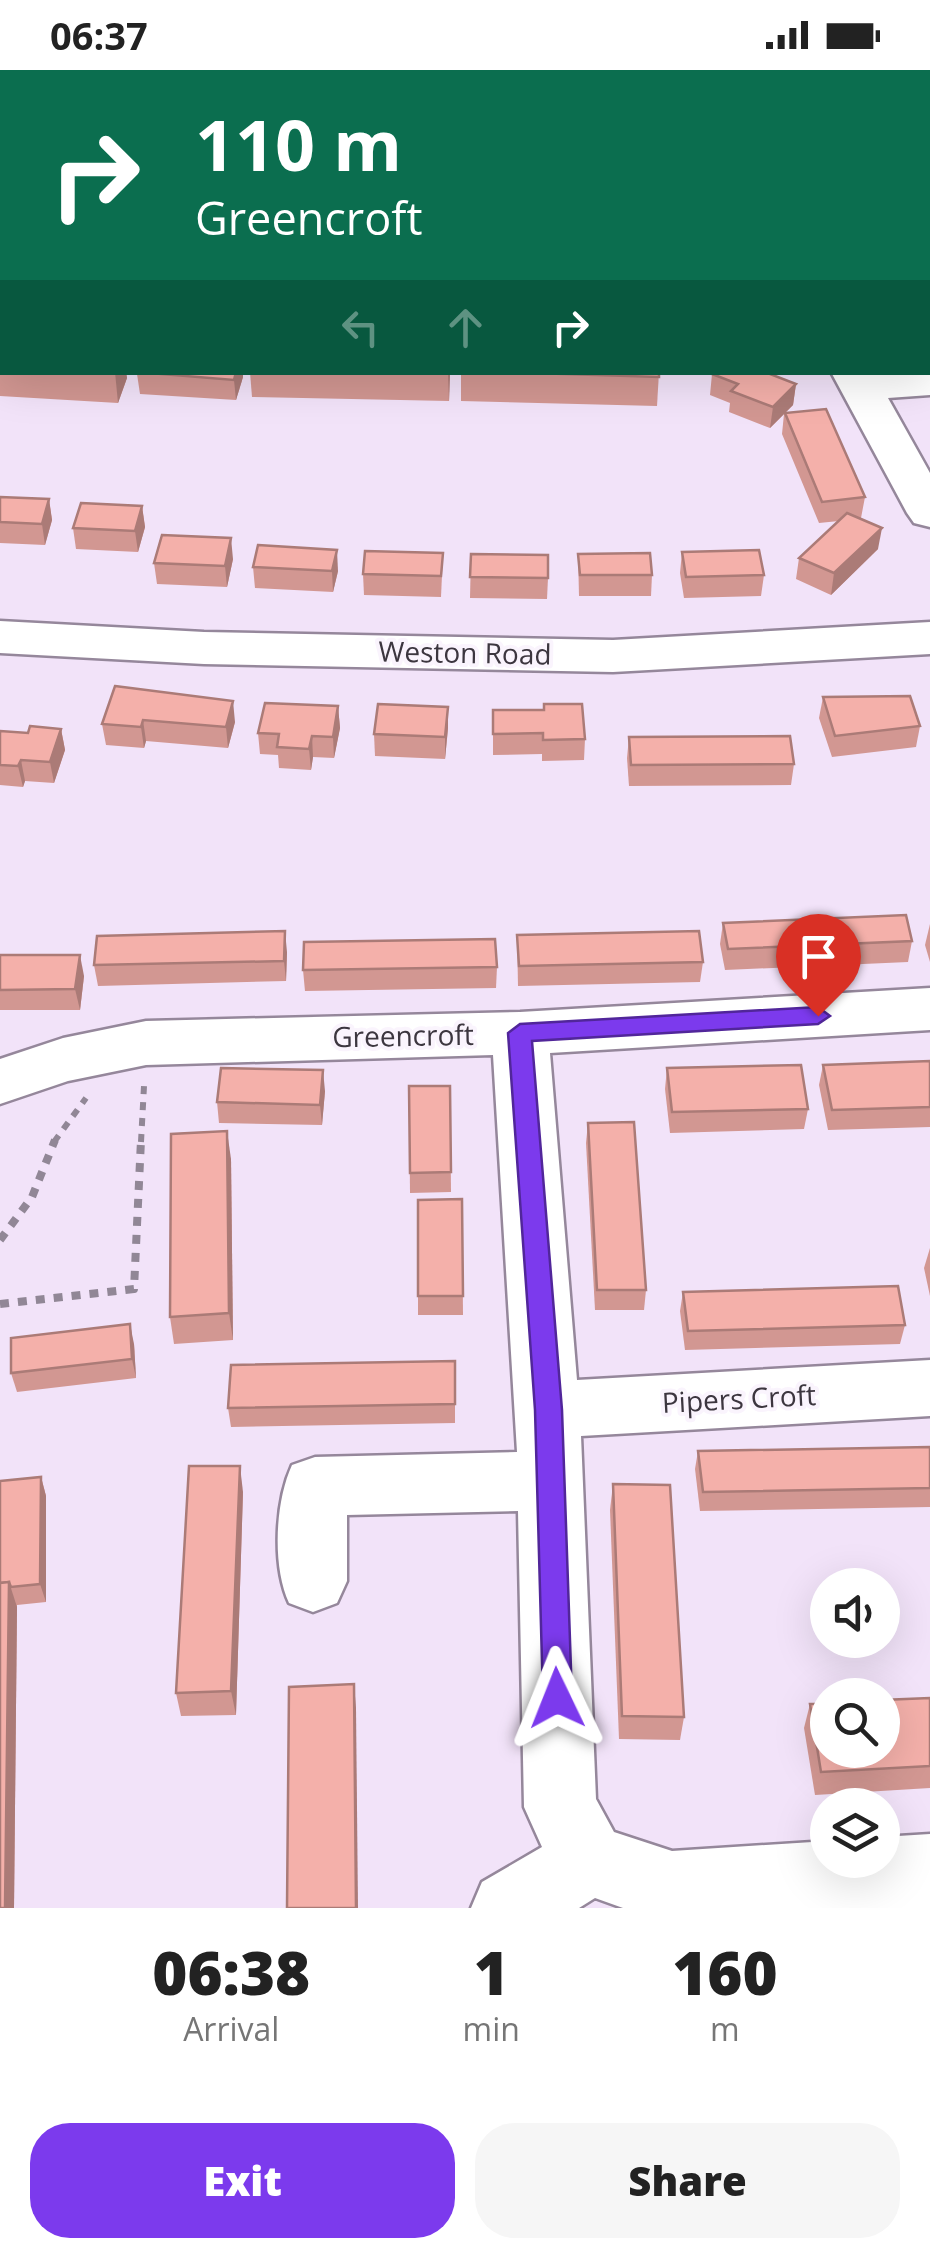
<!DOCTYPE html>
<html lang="en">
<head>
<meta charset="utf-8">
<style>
  :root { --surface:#fff; --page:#f6f6f6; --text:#222; --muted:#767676; --accent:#7c3aed }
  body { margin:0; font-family:"Open Sans",sans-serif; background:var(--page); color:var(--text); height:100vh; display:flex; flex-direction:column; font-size:38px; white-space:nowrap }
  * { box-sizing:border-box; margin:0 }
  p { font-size:32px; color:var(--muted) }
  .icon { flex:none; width:55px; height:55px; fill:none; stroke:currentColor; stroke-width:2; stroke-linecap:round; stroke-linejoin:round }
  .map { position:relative; height:1838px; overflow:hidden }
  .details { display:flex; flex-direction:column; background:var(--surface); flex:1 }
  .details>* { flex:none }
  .banner { position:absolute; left:0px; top:0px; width:930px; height:305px; box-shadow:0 10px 40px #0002; background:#0b6e4f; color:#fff; overflow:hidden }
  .fabs { position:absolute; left:810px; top:1498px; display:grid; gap:20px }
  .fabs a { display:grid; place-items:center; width:90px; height:90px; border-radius:50%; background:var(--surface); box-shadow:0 10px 40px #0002; font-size:50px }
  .pin { position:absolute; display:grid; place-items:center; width:85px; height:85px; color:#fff; margin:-102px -42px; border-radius:50% 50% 50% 0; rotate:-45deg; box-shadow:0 0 10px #0007 }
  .pin .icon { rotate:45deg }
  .me { position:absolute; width:110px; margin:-55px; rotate:358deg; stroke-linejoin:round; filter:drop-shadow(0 0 8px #0008) }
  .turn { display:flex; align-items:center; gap:35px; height:210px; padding:0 30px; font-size:45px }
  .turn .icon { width:130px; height:130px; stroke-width:2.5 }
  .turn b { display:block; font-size:70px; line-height:85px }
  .lanes { display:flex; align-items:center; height:95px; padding:0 30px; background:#0003; justify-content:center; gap:50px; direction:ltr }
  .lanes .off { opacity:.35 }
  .eta { display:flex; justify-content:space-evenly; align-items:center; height:170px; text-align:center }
  .eta b { font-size:60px; font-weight:800; line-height:70px }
  .cta { display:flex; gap:20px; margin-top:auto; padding:20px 30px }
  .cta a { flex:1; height:115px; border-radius:40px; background:var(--accent); color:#fff; font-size:40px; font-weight:800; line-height:115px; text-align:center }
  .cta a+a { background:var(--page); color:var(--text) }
  .status { display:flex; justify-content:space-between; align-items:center; height:70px; padding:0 50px; background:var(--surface); direction:ltr }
  .status svg { height:28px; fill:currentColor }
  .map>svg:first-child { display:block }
  .built { fill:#e9d6f1 }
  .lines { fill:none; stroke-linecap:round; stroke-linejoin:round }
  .minor-casing { stroke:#95879b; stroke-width:5 }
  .path-far1 { stroke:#918796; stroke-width:6; stroke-dasharray:8 8; stroke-linecap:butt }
  .path { stroke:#918796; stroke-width:8; stroke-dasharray:9 9; stroke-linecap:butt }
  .minor { fill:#fff; fill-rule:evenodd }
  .wall { fill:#d29792 }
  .shaded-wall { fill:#ab7b77 }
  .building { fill:#f4b0aa; stroke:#ab7b77; stroke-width:2.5 }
  .route { fill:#7c3aed; stroke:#51269a; stroke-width:2.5 }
  .labels { text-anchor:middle; stroke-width:8; stroke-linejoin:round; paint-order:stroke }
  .street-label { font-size:28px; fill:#3c363f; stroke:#faf4fd }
</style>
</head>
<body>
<div class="status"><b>06:37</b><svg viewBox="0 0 49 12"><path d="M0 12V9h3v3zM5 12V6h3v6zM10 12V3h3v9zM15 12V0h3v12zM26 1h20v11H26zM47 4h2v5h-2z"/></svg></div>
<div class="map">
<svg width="930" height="1838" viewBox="0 0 930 1838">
  <rect width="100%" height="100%" fill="#f2e3f9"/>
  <polygon class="built" points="42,0 518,0 521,2 31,2"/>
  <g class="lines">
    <defs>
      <g id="minor">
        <rect x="0" y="250" width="2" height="25"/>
        <polygon points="930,299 930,325 888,328 930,403 930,457 914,453 907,443 831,302"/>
        <polygon points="0,551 204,562 613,570 930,552 930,584 613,602 204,594 0,583"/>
        <path d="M930,918V960L550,983L577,1310L930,1290V1346L581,1366L596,1729L614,1762L672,1781L828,1771V1790H882V1767L930,1764V1838H623L595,1828L579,1838H471L482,1812L542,1777L524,1737L518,1441L347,1445V1511L337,1533L313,1542L289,1533C272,1496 275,1432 292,1395L315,1387L517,1382L493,985L146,995L68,1011L0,1034V989L63,968L146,951L520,942Z"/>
      </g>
    </defs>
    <use href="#minor" class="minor-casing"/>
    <g class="path-far1">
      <polyline points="54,1072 86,1028"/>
      <polyline points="141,1072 144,1016"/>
    </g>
    <g class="path">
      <polyline points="0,1170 32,1127 55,1070"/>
      <polyline points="0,1234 134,1219 141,1070"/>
    </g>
    <use href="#minor" class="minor"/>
  </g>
  <g class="wall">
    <rect x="0" y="111" width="2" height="99"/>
    <rect x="928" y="161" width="2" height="110"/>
    <polygon points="0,271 2,271 2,302 126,302 127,308 118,333 0,326"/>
    <polygon points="250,302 450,302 449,331 252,327"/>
    <polygon points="461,302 659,302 657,336 461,331"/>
    <polygon points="137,304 243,307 236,330 140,324"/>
    <polygon points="712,304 796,314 793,335 785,343 865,427 861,448 860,449 878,479 831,525 796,509 799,488 839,451 819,453 782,364 784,344 770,358 729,342 730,333 710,325"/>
    <polygon points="0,427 49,429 52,450 45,475 0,473"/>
    <polygon points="142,436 145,457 138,482 76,479 73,458"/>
    <polygon points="682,482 764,505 761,526 684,528 680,503"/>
    <polygon points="443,483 441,527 364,525 363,504"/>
    <polygon points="471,484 548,508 547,529 470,528"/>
    <polygon points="578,484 652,505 651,526 579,526"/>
    <polygon points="233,489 227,517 157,514 154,493"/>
    <polygon points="253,497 338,501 333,522 255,518"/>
    <polygon points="115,616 235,652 228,678 146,671 144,678 106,675 102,654"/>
    <polygon points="823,627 920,656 916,677 832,687 819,648"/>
    <polygon points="338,636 340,658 334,688 313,687 311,700 279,698 278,685 260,684 258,663"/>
    <polygon points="493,640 585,669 584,690 542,691 542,684 493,685"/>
    <polygon points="448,658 445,689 375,686 374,664"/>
    <polygon points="61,659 65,680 54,713 25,711 23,717 0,715 0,661 28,663"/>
    <polygon points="629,667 794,694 791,715 629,716 627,688"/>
    <polygon points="723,853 912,871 908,892 725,900 720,874"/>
    <polygon points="930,854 930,892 925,875"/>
    <polygon points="517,865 703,892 700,912 518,916"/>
    <polygon points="287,882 286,911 98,916 94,895"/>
    <polygon points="0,885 84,906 80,940 0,940"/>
    <polygon points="497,897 496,918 305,921 303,900"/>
    <polygon points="930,991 930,1057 828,1060 819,1015 823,995"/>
    <polygon points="667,998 808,1039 804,1059 670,1063 665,1019"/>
    <polygon points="409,1016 450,1016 451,1122 410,1123"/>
    <polygon points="325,1021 322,1055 219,1053 217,1032"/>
    <polygon points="588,1053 646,1220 644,1240 595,1240 586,1073"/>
    <polygon points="231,1089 233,1270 174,1274 170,1247"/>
    <polygon points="462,1129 463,1245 418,1245 418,1226"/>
    <polygon points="930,1178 930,1226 924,1198"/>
    <polygon points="683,1222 905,1255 900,1274 685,1280 680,1241"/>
    <polygon points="134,1274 136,1308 17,1322 11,1303"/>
    <polygon points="455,1291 455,1353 231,1357 228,1338"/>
    <polygon points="930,1377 930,1437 700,1441 695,1399 698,1381"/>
    <polygon points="41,1407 46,1426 46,1532 17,1535 14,1838 0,1838 0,1411"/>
    <polygon points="613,1414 684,1647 680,1670 619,1669 610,1440"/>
    <polygon points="243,1422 236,1645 181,1646 176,1623"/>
    <polygon points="930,1628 930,1718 815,1725 804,1658 810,1634"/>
  </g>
  <g class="shaded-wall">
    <polygon points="918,0 930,0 930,7 928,8 928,2 905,2"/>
    <polygon points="115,302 126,302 127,308 118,333"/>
    <polygon points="236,302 243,302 243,307 236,330 234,310"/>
    <polygon points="448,302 450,302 449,331"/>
    <polygon points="796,314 793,335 770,358 773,337"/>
    <polygon points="49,429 52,450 45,475 42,454"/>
    <polygon points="142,436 145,457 138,482 135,461"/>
    <polygon points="882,458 878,479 831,525 834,503"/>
    <polygon points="231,468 233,489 227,517 225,496"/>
    <polygon points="337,480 338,501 333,522 332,501"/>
    <polygon points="233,631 235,652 228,678 226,657"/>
    <polygon points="338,636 340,658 334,688 333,667"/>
    <polygon points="448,637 448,658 445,689 445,667"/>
    <polygon points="143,650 146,671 144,678 141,657"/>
    <polygon points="61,659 65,680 54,713 50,692"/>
    <polygon points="312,666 313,687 311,700 309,679"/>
    <polygon points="21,690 25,711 23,717 18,696"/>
    <polygon points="285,861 287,882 286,911 284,891"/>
    <polygon points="80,885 84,906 80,940 75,919"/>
    <polygon points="323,1000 325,1021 322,1055 320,1035"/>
    <polygon points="227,1061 231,1089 233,1270 229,1243"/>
    <polygon points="130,1254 134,1274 136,1308 132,1289"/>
    <polygon points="240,1396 243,1422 236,1645 231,1621"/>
    <polygon points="41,1407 46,1426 46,1532 40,1514"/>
    <polygon points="9,1512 17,1537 14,1838 5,1838"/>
    <polygon points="354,1614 356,1638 358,1838 356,1838"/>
  </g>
  <g class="building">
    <polygon points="631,0 676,0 678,2 633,2"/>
    <polygon points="770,0 815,0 817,2 771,2"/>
    <polygon points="847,0 881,0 882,2 849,2"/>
    <polygon points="891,0 918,0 905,2 893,2"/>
    <polygon points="0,111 2,111 2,152 0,151"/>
    <rect x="928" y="161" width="2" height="32"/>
    <polygon points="2,162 2,181 0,181 0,168"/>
    <rect x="928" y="200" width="2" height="51"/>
    <rect x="0" y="271" width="2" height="26"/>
    <polygon points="137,302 236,302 234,310"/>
    <polygon points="498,302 659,302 659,307"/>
    <polygon points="714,302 765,302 796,314 773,337 731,321 738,314 712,304"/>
    <polygon points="826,339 865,427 822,432 785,343"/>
    <polygon points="0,427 49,429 42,454 0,452"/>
    <polygon points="81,433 142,436 135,461 73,458"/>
    <polygon points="847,443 882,458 834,503 799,488"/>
    <polygon points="162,465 231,468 225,496 154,493"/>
    <polygon points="258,475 337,480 332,501 253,497"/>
    <polygon points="759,480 764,505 686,507 682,482"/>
    <polygon points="365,481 443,483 441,506 363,504"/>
    <polygon points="650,483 652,505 580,505 578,484"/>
    <polygon points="471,484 548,485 548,508 470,507"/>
    <polygon points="115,616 233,631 226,657 143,650 141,657 102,654"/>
    <polygon points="910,626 920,656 835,666 823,627"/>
    <polygon points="265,633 338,636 333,667 312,666 309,679 277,677 279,664 258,663"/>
    <polygon points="378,634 448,637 445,667 374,664"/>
    <polygon points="544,634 582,634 585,669 543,670 543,663 493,664 493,640 544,640"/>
    <polygon points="30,656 61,659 50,692 21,690 18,696 0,695 0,661 28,663"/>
    <polygon points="790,666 794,694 631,695 629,667"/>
    <polygon points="906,845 912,871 728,879 723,853"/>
    <polygon points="285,861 284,891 94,895 97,866"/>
    <polygon points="699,861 703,892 519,896 517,865"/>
    <polygon points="495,869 497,897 303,900 304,872"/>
    <polygon points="0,885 80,885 75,919 0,920"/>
    <polygon points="930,991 930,1037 832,1040 823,995"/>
    <polygon points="801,995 808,1039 672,1042 667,998"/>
    <polygon points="221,998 323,1000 320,1035 217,1032"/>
    <polygon points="409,1016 450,1016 451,1102 410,1103"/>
    <polygon points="634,1052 646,1220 597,1220 588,1053"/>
    <polygon points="227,1061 229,1243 170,1247 171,1064"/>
    <polygon points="462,1129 463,1226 418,1226 418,1130"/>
    <polygon points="898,1216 905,1255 688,1261 683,1222"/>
    <polygon points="130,1254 132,1289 11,1303 11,1268"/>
    <polygon points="455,1291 455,1334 228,1338 231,1295"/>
    <polygon points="930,1377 930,1418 703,1422 698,1381"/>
    <polygon points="189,1396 240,1396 231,1621 176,1623"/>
    <polygon points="41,1407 40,1514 11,1517 9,1512 0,1513 0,1411"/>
    <polygon points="613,1414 670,1415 684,1647 622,1646"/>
    <polygon points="9,1512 5,1838 0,1838 0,1513"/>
    <polygon points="354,1614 356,1838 287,1838 289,1617"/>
    <polygon points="930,1628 930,1696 821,1702 810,1634 828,1634 828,1680 882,1680 882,1630"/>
  </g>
  <polygon class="route" points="818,937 830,946 818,954 532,971 562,1340 572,1628 567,1638 557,1642 547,1638 543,1628 535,1340 508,963 520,954"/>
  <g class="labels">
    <g class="street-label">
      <text transform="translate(465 583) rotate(1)" y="10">Weston Road</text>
      <text transform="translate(403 966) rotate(-1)" y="10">Greencroft</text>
      <text transform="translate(739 1329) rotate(-3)" y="10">Pipers Croft</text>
    </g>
  </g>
</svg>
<div class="fabs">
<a><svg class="icon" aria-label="sound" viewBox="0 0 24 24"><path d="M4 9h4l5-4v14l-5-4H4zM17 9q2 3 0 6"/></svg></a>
<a><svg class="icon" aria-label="search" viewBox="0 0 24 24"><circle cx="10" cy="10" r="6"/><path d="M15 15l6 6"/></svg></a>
<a><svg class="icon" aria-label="layers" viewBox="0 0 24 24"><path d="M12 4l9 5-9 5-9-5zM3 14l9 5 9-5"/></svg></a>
</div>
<div class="pin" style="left:818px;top:946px;background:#d93025"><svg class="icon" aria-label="arrive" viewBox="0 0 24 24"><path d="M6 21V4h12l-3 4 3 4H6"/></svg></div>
<svg class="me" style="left:557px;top:1628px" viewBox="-20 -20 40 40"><path d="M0-17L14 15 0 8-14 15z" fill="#7c3aed" stroke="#fff" stroke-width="4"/></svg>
<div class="banner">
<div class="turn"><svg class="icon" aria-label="right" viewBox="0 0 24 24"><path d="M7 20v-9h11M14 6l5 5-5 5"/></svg><div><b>110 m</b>Greencroft</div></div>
<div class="lanes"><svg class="icon off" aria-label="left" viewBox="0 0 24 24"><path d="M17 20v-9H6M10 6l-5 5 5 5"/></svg><svg class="icon off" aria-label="ahead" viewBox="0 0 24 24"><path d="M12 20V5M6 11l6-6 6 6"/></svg><svg class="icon" aria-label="right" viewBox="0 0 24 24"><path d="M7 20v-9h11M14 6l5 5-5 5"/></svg></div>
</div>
</div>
<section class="details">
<div class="eta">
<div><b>06:38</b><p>Arrival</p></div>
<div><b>1</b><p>min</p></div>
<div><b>160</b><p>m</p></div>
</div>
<div class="cta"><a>Exit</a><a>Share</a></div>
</section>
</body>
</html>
